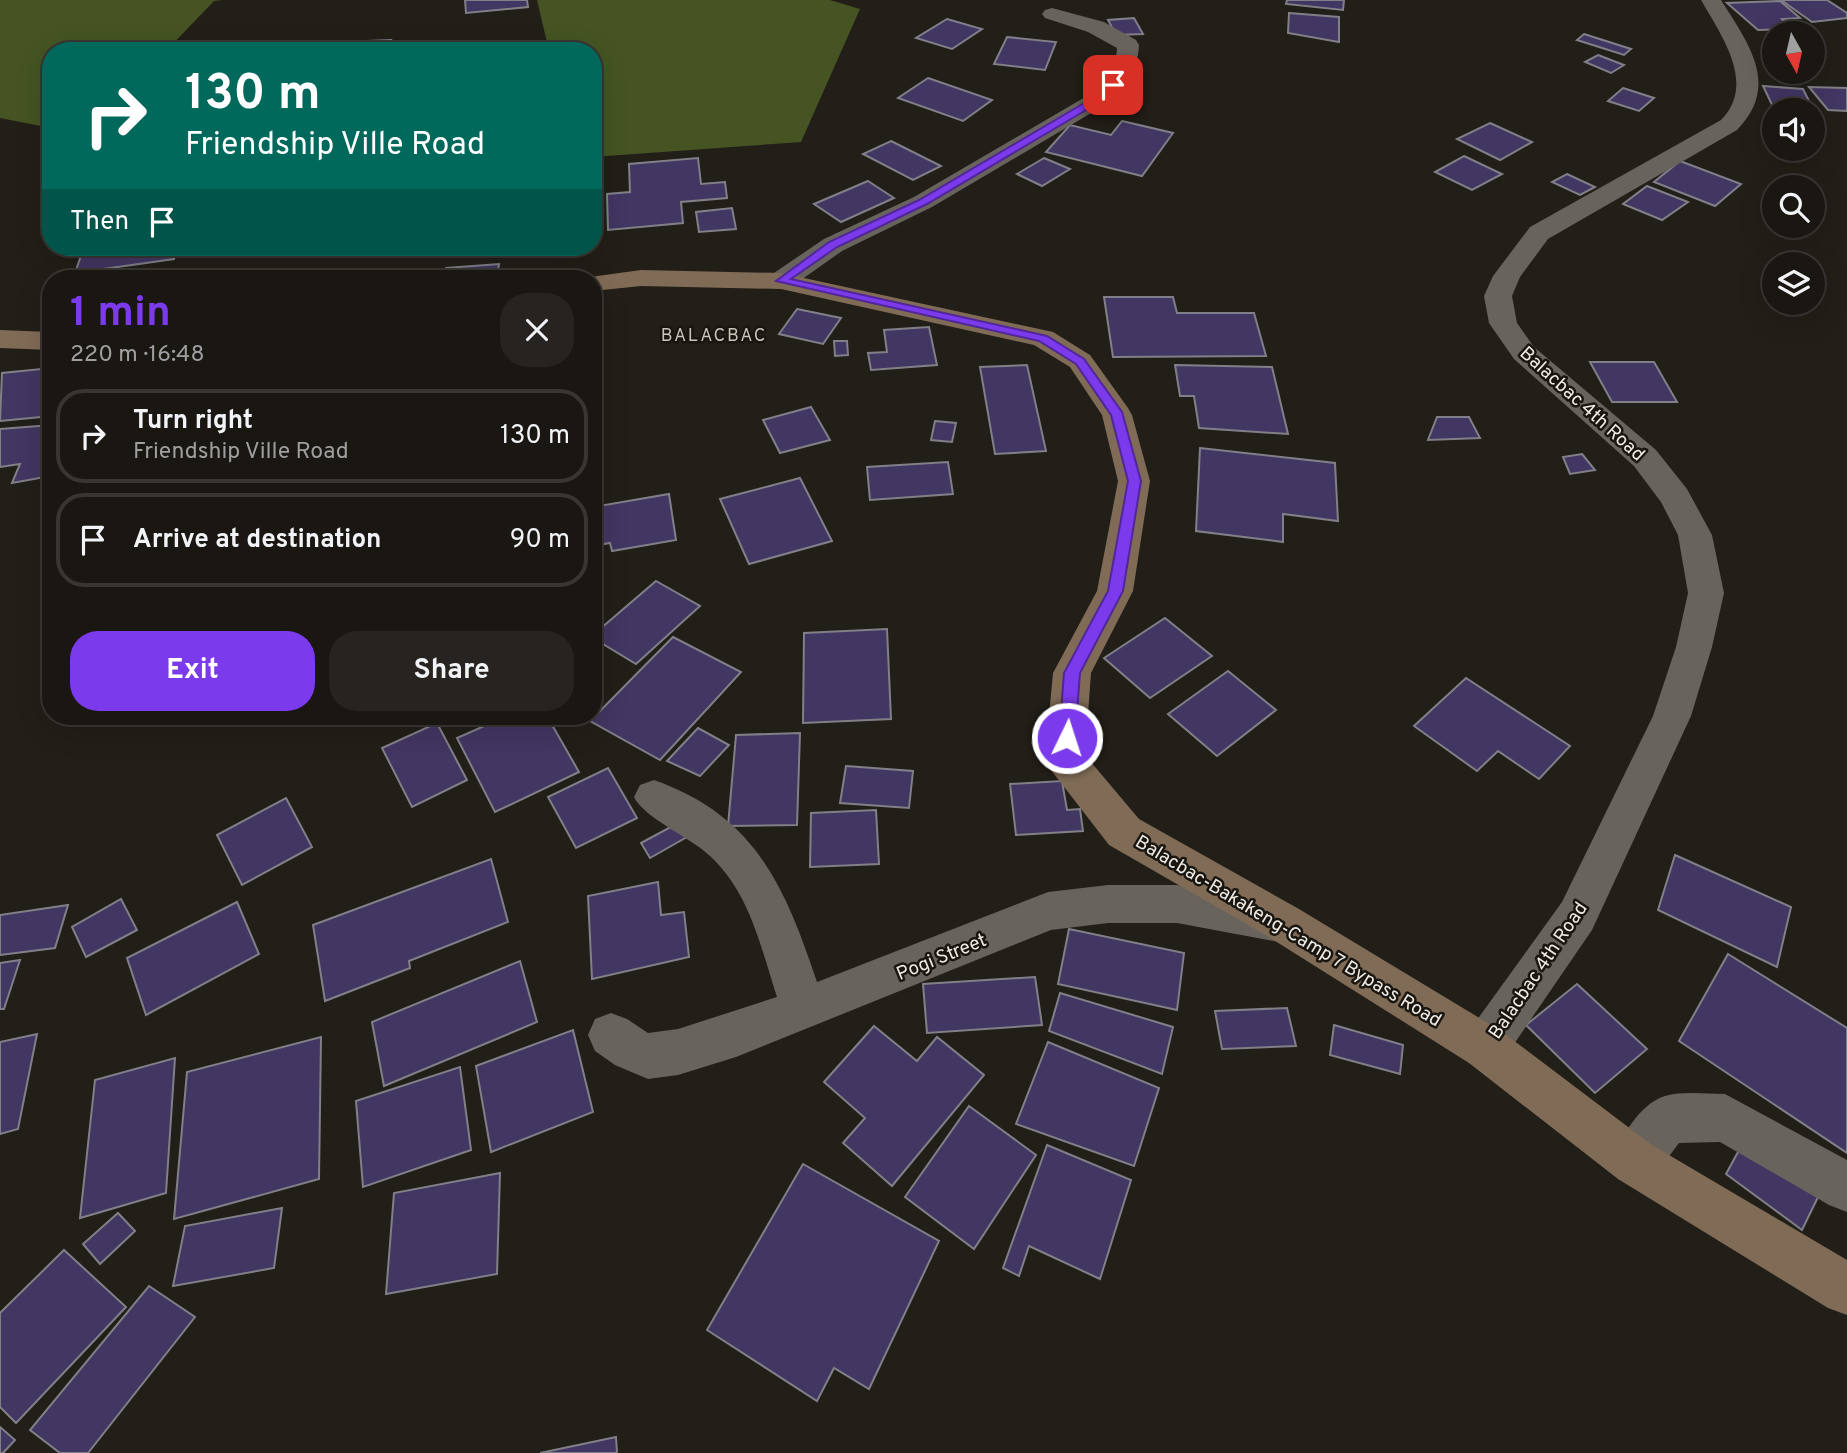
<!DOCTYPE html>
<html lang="en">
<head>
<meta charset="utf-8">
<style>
  :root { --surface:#1a1612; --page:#272320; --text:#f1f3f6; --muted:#9f9f9f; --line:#383532; --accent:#7c3aed }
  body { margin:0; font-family:Overpass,sans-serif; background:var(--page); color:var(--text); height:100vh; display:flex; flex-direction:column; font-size:26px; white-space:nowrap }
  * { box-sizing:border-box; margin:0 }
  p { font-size:23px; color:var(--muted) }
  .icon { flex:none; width:38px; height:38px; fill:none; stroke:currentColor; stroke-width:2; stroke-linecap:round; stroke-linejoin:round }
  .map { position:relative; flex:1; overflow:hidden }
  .drawer { position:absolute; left:42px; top:270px; width:560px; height:455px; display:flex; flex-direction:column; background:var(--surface); border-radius:28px; box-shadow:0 7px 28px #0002,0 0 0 2px var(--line) }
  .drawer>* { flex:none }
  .top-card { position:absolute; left:42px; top:42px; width:560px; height:214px; border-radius:28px; box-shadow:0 7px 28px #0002,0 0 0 2px var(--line); background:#00695c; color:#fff; overflow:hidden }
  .needle { width:46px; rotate:172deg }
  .fabs { position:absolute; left:1762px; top:21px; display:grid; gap:14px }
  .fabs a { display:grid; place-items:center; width:63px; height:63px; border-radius:50%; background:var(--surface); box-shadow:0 7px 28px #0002,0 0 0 2px var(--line); font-size:35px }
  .pin { position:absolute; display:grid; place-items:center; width:60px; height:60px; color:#fff; margin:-30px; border-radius:14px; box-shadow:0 4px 10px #0006 }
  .me { position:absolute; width:77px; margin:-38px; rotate:4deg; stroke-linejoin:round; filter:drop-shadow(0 0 5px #0008) }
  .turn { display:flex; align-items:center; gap:24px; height:147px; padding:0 28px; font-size:32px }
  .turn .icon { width:91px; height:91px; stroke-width:2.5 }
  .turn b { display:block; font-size:49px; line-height:60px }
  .then { display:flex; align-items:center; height:66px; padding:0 28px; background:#0003; gap:14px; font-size:26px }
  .round { display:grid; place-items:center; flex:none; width:74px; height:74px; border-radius:28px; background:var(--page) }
  .overview { display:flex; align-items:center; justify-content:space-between; height:119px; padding:0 28px }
  h1 { font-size:42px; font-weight:700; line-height:52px; color:var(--accent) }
  .button { display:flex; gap:14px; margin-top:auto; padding:14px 28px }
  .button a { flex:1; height:80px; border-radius:28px; background:var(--accent); color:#fff; font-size:28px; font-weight:700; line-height:80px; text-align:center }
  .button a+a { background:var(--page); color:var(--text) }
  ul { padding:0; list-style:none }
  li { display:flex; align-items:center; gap:21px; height:94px; margin:0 14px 10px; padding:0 14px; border:4px solid var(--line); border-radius:28px }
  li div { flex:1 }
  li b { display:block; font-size:26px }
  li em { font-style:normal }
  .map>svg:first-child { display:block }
  .forest { fill:#455422 }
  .building { fill:#423662; stroke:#817f87; stroke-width:2 }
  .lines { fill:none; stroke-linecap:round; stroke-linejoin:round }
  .street { fill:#68635c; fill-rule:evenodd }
  .secondary { fill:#806b56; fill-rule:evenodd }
  .route { fill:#7c3aed; stroke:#51269a; stroke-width:2 }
  .labels { text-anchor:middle; stroke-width:5; stroke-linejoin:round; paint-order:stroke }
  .far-neighbourhood-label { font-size:18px; letter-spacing:2px; fill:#c9c4bc; stroke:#19150f }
  .street-label { font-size:19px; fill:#edeae6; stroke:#19150f }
</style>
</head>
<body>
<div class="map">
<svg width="1847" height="1453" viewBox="0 0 1847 1453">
  <rect width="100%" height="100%" fill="#221e18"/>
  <g class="forest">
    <polygon points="0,0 222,0 214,1 166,51 51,51 51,128 0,118"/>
    <polygon points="537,0 830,0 860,9 801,142 593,157 593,51 549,51"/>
  </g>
  <g class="building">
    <polygon points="465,0 527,0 528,7 466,13"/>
    <polygon points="1287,0 1344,0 1343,10 1286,4"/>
    <polygon points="1781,0 1827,0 1847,13 1847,18 1812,22"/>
    <polygon points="1780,1 1800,18 1782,19 1793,29 1758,30 1727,3"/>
    <polygon points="1289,13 1339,17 1339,42 1288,33"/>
    <polygon points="1134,18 1143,34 1116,35 1108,20"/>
    <polygon points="947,19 982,29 952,49 916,38"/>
    <polygon points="1584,34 1631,49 1624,55 1577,40"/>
    <polygon points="1007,37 1056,42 1045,70 994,64"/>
    <polygon points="391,40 387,51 336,51 340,42"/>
    <polygon points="1598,55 1624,65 1611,73 1585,62"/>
    <polygon points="928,78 992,100 963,121 898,98"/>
    <polygon points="1763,86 1803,89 1815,113 1813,110 1774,109"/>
    <polygon points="1809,87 1847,88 1847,111 1828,110"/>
    <polygon points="1623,88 1654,98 1639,111 1608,101"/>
    <polygon points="1122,121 1173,133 1142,176 1046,152 1070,125 1111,135"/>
    <polygon points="1490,123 1532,142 1500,160 1457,139"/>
    <polygon points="891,141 941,166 913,180 863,154"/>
    <polygon points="1464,156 1502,174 1472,190 1435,172"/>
    <polygon points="698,158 701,184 725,182 727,198 681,202 683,223 608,230 607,194 630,192 629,164"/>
    <polygon points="1044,158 1070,169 1042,186 1017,174"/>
    <polygon points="1680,161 1741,184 1715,206 1654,182"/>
    <polygon points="1567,174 1595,187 1580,195 1552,182"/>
    <polygon points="868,181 894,198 841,222 814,204"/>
    <polygon points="1647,186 1688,202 1662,220 1623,204"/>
    <polygon points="732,208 736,229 699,232 696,212"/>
    <polygon points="84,247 177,247 174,259 75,273"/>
    <polygon points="499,264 497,277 444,278 446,268"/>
    <polygon points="1104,297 1173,297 1177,313 1254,313 1266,356 1113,357"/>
    <polygon points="797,309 841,318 823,344 779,334"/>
    <polygon points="929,327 937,365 871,370 868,353 887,352 884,330"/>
    <polygon points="834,341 847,341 848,355 835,356"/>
    <polygon points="1590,362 1654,362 1677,402 1612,402"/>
    <polygon points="1027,365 1046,451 995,454 980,367"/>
    <polygon points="1175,365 1272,367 1288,434 1199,428 1194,396 1180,396"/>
    <polygon points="51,368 51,416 0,421 2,373"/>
    <polygon points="811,407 830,440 780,453 763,420"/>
    <polygon points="1437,417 1469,417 1480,438 1428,440"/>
    <polygon points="935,421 956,423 952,442 931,440"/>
    <polygon points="51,425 51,476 12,483 20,464 0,467 0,429"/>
    <polygon points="1200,448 1335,463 1338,521 1283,514 1283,542 1196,531"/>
    <polygon points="1582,454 1595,470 1570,474 1563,457"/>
    <polygon points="948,462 953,494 870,500 867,467"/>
    <polygon points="800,478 832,541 749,564 720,499"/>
    <polygon points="669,494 676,540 612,551 610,543 593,546 593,507"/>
    <polygon points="656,581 700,606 636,664 593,638 593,635"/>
    <polygon points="1165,618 1212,656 1150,698 1104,658"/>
    <polygon points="887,629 891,719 803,723 804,633"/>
    <polygon points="673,637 741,672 660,760 590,721"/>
    <polygon points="1228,671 1276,710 1217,756 1168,714"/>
    <polygon points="1466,678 1570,746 1539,779 1498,751 1477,771 1414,726"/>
    <polygon points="507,716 547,716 579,772 495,812 457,738"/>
    <polygon points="437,723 467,780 412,807 382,748"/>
    <polygon points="698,728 729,745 700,776 667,761"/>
    <polygon points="800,733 797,825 728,826 736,735"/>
    <polygon points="846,766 913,771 909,808 840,803"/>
    <polygon points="608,768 637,818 576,848 548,797"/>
    <polygon points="1062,781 1067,810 1080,809 1083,831 1016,835 1010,784"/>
    <polygon points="286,798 312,847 242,885 217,835"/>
    <polygon points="876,810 879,864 810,867 811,813"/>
    <polygon points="678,823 687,837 650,858 641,843"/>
    <polygon points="1675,855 1791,907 1777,967 1658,910"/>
    <polygon points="491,859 508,922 409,961 410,968 325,1001 313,925"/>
    <polygon points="658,882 661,915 684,912 689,957 592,979 588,896"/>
    <polygon points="121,899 137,930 86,957 72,927"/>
    <polygon points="237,902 259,954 146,1015 127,958"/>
    <polygon points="68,905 55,948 0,955 0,915"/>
    <polygon points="1069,929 1184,953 1177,1010 1058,984"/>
    <polygon points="1728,954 1847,1028 1847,1153 1679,1041"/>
    <polygon points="20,960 4,1009 0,1009 0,963"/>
    <polygon points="520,961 537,1022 384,1086 372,1022"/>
    <polygon points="1035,977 1042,1025 927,1033 923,984"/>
    <polygon points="1577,984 1647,1049 1595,1093 1526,1025"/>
    <polygon points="1060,993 1173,1027 1162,1074 1049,1031"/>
    <polygon points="1287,1008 1296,1046 1222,1049 1215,1011"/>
    <polygon points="1334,1025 1403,1045 1400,1074 1330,1055"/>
    <polygon points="874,1026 917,1061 937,1037 984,1075 892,1186 843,1143 865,1118 824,1082"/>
    <polygon points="573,1030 593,1112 491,1152 476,1066"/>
    <polygon points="37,1034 18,1129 0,1134 0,1042"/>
    <polygon points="321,1037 319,1179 174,1219 187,1072"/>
    <polygon points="1048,1042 1159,1088 1134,1166 1016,1124"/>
    <polygon points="175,1058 166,1193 80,1218 95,1080"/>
    <polygon points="460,1067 471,1150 363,1187 356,1101"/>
    <polygon points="969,1106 1036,1155 974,1249 905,1197"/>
    <polygon points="1744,1141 1819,1195 1802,1230 1726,1174"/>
    <polygon points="1047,1145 1131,1180 1100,1279 1029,1246 1019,1276 1003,1268"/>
    <polygon points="803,1164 939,1241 869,1389 834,1368 817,1401 707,1330"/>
    <polygon points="500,1173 497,1274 386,1294 394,1193"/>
    <polygon points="282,1208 274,1268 173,1286 185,1226"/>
    <polygon points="118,1213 135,1231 100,1264 83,1244"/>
    <polygon points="64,1250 126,1307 16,1423 0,1407 0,1313"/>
    <polygon points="149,1286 195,1317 88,1453 60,1453 30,1430"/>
    <polygon points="0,1427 15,1440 3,1453 0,1453"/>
    <polygon points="616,1437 617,1453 540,1453"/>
  </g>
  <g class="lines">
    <g class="street">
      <path d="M1701,0H1721C1748,43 1781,85 1737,130L1548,239L1520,277L1512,296L1517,323L1534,347L1656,450L1687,489L1712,535L1724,593L1712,647L1691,716L1592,930L1501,1063L1485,1070L1469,1063L1462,1047L1469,1031L1562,902L1653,716L1676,647L1688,593L1678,535L1661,502L1634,466L1514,359L1489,323L1484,296L1493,276L1530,227L1721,120C1757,84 1721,35 1701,0Z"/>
      <path d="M1052,8L1104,22L1136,40L1139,45C1138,72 1122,89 1103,106L932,207L842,251L791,287L781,289L771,287L767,281L771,275L824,239L914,197L1087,96C1103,82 1116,70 1117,48L1088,32L1045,18L1042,14L1045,10Z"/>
      <path d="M654,780C756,816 785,887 817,982L1048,892L1108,885H1177L1279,902L1294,908L1301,922L1294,936L1279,942L1177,923H1108L1051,930L736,1057L678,1075L648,1079L615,1065L595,1051L588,1035L595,1019L611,1013L627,1019L648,1033L678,1029L777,997C761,948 750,893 710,856C690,837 644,818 634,797L640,785Z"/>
      <path d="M1725,1094L1847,1160V1212L1829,1205L1720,1142L1679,1143L1652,1179L1635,1187L1618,1179L1610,1162C1620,1139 1639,1104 1665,1096C1682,1091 1707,1094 1725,1094Z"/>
    </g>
    <g class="secondary">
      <polygon points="641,270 781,273 1053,332 1090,355 1128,408 1132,415 1150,481 1133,591 1091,673 1085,755 1139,819 1299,909 1501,1031 1652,1145 1847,1260 1847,1315 1828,1308 1618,1179 1469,1063 1269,937 1109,845 1051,770 1045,759 1053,673 1097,591 1118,481 1102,415 1070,367 1034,345 781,289 641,286 593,291 593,278 583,278"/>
      <polygon points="0,330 51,332 51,350 0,348"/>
    </g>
  </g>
  <polygon class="route" points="1113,82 1118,85 1116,87 1098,103 927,204 837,247 791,279 1047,336 1084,359 1122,412 1141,481 1123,591 1080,673 1075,738 1067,744 1059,738 1064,673 1108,591 1128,481 1111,415 1076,364 1039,341 776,281 829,242 919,200 1091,99"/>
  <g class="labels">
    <g class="far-neighbourhood-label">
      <text x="714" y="341">BALACBAC</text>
    </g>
    <g class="street-label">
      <text transform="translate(1583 403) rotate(42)" y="7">Balacbac 4th Road</text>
      <text transform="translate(1289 930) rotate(31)" y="7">Balacbac-Bakakeng-Camp 7 Bypass Road</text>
      <text transform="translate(941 956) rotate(-22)" y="7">Pogi Street</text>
      <text transform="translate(1537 970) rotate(-56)" y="7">Balacbac 4th Road</text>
    </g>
  </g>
</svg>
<div class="fabs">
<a><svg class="needle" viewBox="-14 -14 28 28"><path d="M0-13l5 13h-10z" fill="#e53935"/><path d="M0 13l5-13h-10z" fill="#9f9f9f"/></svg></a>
<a><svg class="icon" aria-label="sound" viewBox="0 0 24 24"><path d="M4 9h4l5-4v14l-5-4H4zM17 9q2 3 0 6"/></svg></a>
<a><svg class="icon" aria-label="search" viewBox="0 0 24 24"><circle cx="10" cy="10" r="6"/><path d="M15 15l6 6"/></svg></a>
<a><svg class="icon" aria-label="layers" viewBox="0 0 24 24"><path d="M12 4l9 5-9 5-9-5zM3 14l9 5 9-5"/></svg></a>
</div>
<div class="pin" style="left:1113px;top:85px;background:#d93025"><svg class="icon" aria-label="arrive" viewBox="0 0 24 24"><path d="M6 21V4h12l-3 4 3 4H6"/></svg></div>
<svg class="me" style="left:1067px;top:738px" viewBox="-20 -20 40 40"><circle r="17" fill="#7c3aed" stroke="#fff" stroke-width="3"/><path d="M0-11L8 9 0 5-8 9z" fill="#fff"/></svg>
<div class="top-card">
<div class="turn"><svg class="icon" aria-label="right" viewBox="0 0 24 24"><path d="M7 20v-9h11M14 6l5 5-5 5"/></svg><div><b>130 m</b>Friendship Ville Road</div></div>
<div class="then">Then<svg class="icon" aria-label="arrive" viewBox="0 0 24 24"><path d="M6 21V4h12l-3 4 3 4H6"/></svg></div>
</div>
<section class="drawer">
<div class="overview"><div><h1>1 min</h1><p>220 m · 16:48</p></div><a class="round"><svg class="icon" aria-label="close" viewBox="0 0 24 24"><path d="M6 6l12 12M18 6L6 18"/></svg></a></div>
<ul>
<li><svg class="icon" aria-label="right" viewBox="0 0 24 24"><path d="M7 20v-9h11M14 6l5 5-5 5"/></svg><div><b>Turn right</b><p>Friendship Ville Road</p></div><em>130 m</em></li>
<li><svg class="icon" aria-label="arrive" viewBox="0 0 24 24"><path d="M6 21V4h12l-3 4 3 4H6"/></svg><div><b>Arrive at destination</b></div><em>90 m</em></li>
</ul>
<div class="button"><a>Exit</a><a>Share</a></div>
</section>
</div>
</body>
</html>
